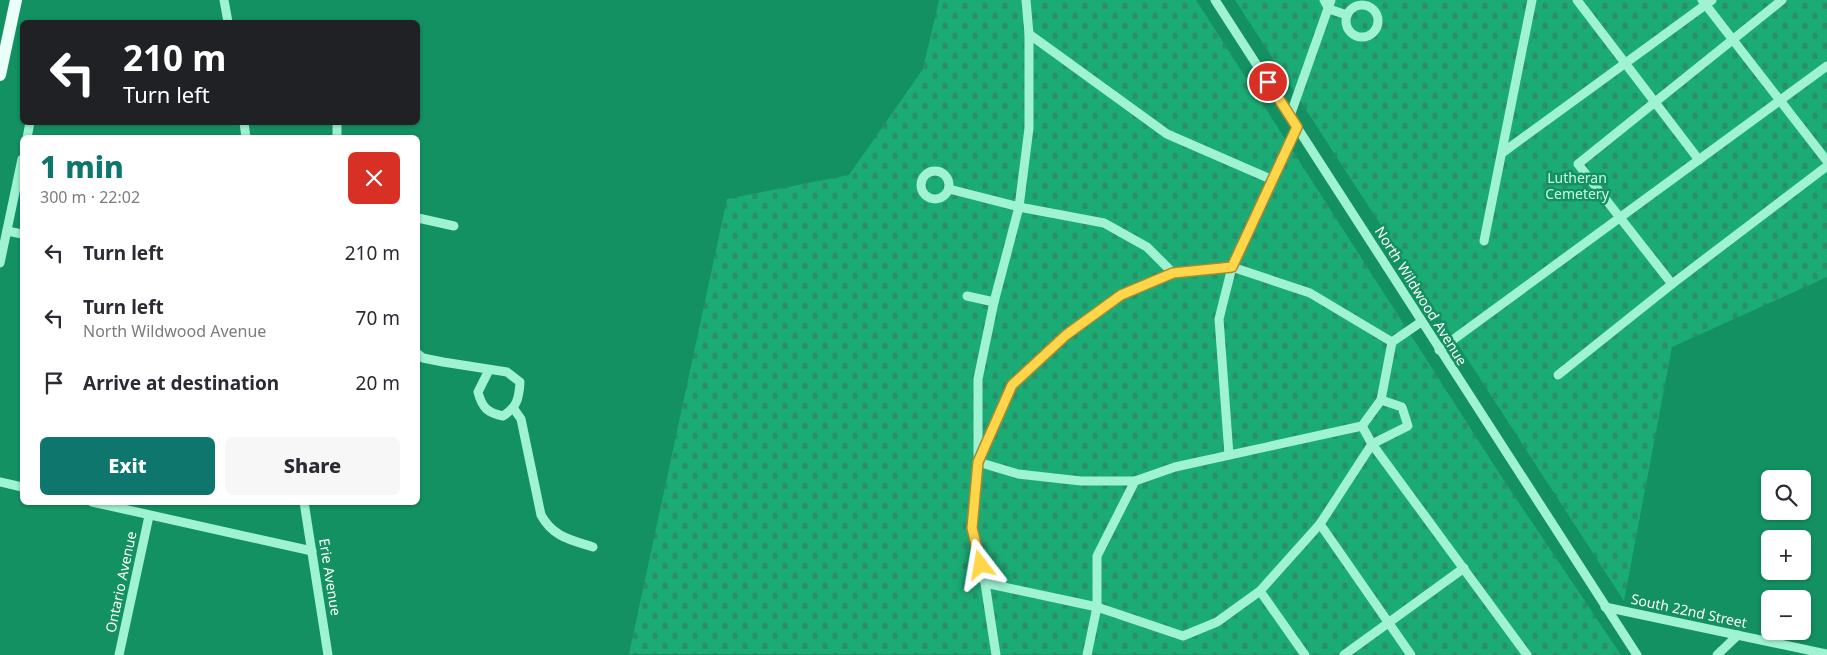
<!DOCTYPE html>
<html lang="en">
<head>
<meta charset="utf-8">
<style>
  :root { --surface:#fff; --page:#f7f7f7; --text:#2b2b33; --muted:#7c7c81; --accent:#0f766e }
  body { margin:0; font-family:"Noto Sans",sans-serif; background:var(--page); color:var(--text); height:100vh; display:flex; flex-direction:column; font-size:19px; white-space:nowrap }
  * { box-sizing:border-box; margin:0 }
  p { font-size:16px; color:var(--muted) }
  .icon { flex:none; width:28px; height:28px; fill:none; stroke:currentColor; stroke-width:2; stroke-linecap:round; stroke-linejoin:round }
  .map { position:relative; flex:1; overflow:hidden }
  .sheet { position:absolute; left:20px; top:135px; width:400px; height:370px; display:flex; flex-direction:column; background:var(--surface); border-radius:8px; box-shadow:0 1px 4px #0004 }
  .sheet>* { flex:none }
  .banner { position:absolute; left:20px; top:20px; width:400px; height:105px; border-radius:8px; box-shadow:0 1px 4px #0004; background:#202124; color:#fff; overflow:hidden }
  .fabs { position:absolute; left:1761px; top:470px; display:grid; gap:10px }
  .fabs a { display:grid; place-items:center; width:50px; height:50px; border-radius:8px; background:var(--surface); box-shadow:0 1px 4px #0004; font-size:25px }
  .pin { position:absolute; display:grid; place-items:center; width:42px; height:42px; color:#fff; margin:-21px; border:2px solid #fff; border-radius:50%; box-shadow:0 1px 5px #0007 }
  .me { position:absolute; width:55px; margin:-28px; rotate:346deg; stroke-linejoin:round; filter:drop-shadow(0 0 4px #0008) }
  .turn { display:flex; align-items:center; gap:18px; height:105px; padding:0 20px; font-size:22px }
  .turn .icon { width:65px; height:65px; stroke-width:2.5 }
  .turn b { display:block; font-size:35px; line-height:42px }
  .round { display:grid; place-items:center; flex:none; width:52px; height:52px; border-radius:8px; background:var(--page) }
  .summary { display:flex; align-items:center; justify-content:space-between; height:85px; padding:0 20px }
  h1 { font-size:30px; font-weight:800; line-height:38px; color:var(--accent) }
  .action { display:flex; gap:10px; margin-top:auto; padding:10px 20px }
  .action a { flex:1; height:58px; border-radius:8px; background:var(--accent); color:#fff; font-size:20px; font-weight:800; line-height:58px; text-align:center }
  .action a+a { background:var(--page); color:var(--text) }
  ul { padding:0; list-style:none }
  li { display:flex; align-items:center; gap:15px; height:65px; padding:0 20px }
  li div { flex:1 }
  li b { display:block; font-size:19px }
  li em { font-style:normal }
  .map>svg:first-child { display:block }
  .cemetery { fill:url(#cemetery-stones) }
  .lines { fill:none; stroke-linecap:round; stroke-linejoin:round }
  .minor { stroke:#9ff2d2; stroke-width:9 }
  .major { stroke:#eafff8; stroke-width:12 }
  .route-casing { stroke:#a68a30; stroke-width:12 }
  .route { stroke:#ffd54a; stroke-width:9 }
  .labels { text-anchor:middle; stroke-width:5; stroke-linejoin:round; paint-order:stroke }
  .park-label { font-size:14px; fill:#c6fde8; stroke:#139163 }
  .street-label { font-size:14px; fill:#fff; stroke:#139163 }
</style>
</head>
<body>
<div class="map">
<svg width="1827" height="655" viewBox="0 0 1827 655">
  <defs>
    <pattern id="cemetery-stones" width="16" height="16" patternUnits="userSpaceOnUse" patternTransform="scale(1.25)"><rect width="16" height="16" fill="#1bab75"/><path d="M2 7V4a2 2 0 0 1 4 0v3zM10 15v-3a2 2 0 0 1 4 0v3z" fill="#2a8e69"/></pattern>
  </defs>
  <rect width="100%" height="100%" fill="#139163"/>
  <g class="cemetery">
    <polygon points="939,0 1196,0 1503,479 1621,655 629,654 727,199 849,175 923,69"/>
    <polygon points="1235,0 1827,0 1827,277 1672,347 1624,601"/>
  </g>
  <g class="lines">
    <g class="minor">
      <polyline points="224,0 228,22"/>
      <polyline points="1215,0 1637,655"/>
      <polyline points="1324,0 1329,9 1347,15"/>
      <polyline points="1577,0 1699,160"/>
      <polyline points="1702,0 1827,161"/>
      <circle cx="1362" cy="21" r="16"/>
      <polyline points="1029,34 1167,134 1273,180"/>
      <polyline points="1290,116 1331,0"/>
      <polyline points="244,122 246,138"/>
      <polyline points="27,138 30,122"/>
      <polyline points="337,138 337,122"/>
      <polyline points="1502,153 1712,0"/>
      <circle cx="935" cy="185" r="14"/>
      <polyline points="949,189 1019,207 1104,223 1147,247 1173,273"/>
      <polyline points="418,218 454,226"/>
      <polyline points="7,231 22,234"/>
      <polyline points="1484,241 1532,0"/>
      <polyline points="0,263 22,159"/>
      <polyline points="1672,284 1578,164 1782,0"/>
      <polyline points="967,296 994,302"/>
      <polyline points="1439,350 1827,66"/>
      <path d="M418,354L423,358L443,362L507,372L520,382C519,399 517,407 503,416C488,413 482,408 478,392L489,370"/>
      <polyline points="1558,375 1672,284 1827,166"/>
      <polyline points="1381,400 1392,342"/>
      <path d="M514,409L521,419L541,515C553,537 571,540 593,547"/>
      <polyline points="1229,455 1219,319 1232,267 1297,127"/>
      <polyline points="1135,481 1081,481 1018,474 978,462 1011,385 1066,335 1121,295 1173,273 1232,267 1310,293 1392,342 1421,322"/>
      <polyline points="0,482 22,487"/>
      <polyline points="92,502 312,551"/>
      <polyline points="304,502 328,655"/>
      <polyline points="1320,524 1411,655"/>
      <polyline points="985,583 1097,607 1183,636 1217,622 1260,591 1320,524 1372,444 1362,426"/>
      <polyline points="1260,591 1305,655"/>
      <polyline points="1605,607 1827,654"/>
      <polyline points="119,655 149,516"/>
      <polyline points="996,655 985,583 972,528 978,462 978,379 994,302 1019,207 1029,128 1029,34 1026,0"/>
      <polyline points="1087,655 1097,607 1097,556 1135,481 1175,467 1362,426 1381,400 1402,407 1408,426 1372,444 1527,655"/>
      <polyline points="1344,655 1464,568"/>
      <polyline points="1717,655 1738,635"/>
    </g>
    <polyline class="major" points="0,75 16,0"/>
  </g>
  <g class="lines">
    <defs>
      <polyline id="route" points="981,565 972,528 978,462 1012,385 1066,335 1121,295 1173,273 1232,267 1297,127 1268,82"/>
    </defs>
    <use href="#route" class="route-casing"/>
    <use href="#route" class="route"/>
  </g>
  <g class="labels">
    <g class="park-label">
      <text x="1577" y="183">Lutheran<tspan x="1577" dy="16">Cemetery</tspan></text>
    </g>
    <g class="street-label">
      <text transform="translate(1421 296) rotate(58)" y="5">North Wildwood Avenue</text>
      <text transform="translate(330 577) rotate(81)" y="5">Erie Avenue</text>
      <text transform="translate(121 582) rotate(-78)" y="5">Ontario Avenue</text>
      <text transform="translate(1689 611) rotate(12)" y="5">South 22nd Street</text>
    </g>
  </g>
</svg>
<div class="fabs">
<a><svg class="icon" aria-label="search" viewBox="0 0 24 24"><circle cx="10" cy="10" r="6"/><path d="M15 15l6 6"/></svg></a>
<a>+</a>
<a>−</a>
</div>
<div class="pin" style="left:1268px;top:82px;background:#d93025"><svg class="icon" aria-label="arrive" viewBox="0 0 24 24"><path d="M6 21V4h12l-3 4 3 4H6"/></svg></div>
<svg class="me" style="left:981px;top:565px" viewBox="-20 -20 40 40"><path d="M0-17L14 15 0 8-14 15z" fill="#ffd54a" stroke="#fff" stroke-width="4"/></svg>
<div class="banner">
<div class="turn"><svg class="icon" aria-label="left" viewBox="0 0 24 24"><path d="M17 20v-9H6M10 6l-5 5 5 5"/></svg><div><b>210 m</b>Turn left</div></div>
</div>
<section class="sheet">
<div class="summary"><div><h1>1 min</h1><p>300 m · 22:02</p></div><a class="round" style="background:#d93025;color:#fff"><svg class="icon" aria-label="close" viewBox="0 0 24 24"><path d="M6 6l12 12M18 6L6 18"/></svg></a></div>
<ul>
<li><svg class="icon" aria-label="left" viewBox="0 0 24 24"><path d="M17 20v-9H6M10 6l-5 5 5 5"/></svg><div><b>Turn left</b></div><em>210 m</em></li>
<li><svg class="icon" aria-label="left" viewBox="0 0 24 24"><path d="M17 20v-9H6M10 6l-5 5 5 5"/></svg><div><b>Turn left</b><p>North Wildwood Avenue</p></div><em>70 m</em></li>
<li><svg class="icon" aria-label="arrive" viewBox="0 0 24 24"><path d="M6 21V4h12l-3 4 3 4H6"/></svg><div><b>Arrive at destination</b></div><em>20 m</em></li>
</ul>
<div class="action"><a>Exit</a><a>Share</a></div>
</section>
</div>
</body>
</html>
